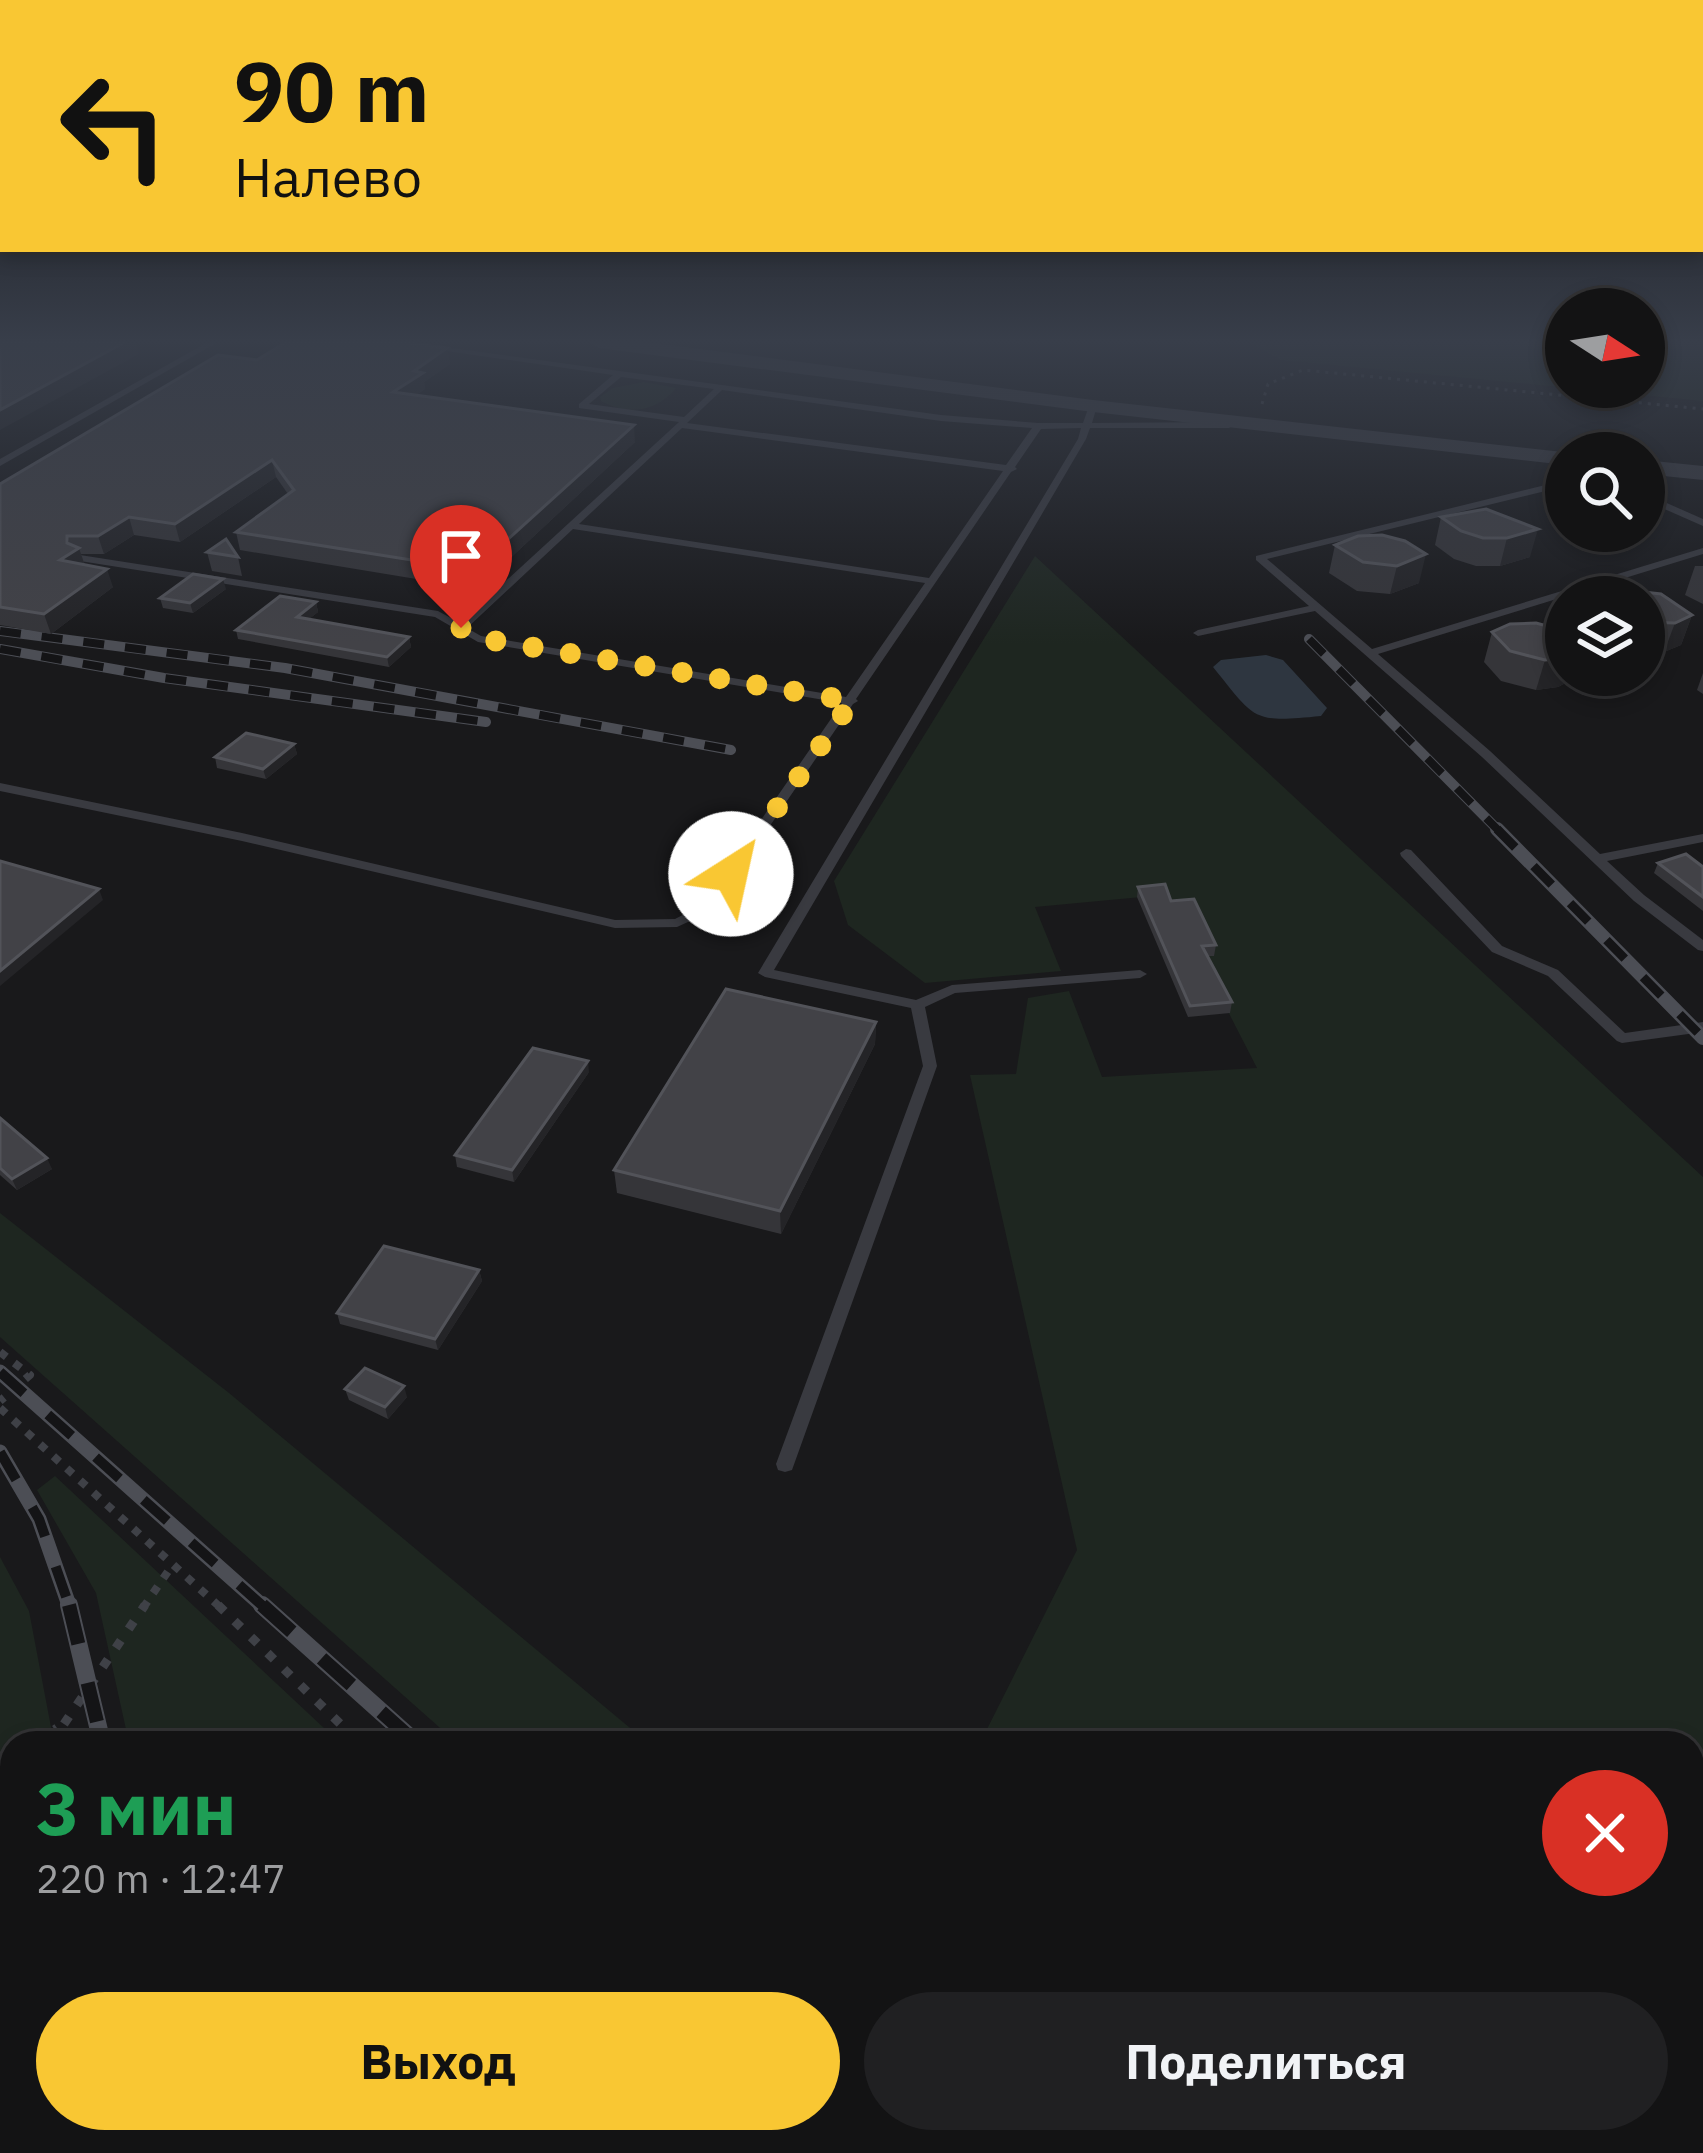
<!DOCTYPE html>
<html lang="ru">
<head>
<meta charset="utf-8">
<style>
  :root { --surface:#131314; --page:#202022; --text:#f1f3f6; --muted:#9d9ea0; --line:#323234; --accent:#f9c733 }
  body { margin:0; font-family:"IBM Plex Sans",sans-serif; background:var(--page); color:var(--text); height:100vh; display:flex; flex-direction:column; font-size:45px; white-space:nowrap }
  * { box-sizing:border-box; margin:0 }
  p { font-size:39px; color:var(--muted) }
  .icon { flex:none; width:66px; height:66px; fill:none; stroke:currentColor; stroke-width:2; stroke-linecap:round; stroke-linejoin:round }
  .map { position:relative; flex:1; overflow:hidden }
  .panel { position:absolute; left:0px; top:1731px; width:1704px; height:423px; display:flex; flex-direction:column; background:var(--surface); border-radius:36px 36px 0 0; box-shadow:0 6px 18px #0003,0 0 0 3px var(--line) }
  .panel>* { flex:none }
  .guide { position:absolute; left:0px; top:0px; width:1704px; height:252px; box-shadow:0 6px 18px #0003,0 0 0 3px var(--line); background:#f9c733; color:#111; overflow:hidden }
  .needle { width:78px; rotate:102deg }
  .buttons { position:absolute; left:1545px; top:288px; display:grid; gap:24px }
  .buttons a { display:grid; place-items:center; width:120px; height:120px; border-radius:50%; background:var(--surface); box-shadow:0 6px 18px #0003,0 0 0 3px var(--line); font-size:60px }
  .pin { position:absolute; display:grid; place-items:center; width:102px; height:102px; color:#fff; margin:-123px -51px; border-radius:50% 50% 50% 0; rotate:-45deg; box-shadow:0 0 12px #0007 }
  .pin .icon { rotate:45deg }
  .me { position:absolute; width:132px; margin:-66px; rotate:35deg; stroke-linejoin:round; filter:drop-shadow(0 0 9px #0008) }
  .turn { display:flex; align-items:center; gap:42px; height:252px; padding:0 36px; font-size:54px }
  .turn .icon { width:156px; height:156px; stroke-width:2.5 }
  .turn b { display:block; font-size:84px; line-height:102px }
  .round { display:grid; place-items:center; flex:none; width:126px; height:126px; border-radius:63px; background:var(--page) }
  .headline { display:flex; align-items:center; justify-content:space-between; height:204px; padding:0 36px }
  h1 { font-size:72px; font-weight:800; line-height:90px; color:#1e9e55 }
  .cta { display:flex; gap:24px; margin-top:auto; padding:24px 36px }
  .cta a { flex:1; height:138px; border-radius:72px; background:var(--accent); color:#111; font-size:48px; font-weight:800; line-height:138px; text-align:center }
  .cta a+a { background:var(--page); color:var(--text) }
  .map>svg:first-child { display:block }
  .green { fill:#1e2620 }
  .water { fill:#2e3640 }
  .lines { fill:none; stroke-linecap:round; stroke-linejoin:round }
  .path-far2 { stroke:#3f4147; stroke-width:3; stroke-dasharray:3 6; stroke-linecap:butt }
  .path-far1 { stroke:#3f4147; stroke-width:8; stroke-dasharray:8 10; stroke-linecap:butt }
  .path { stroke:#3f4147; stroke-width:9; stroke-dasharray:9 14; stroke-linecap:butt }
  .service { fill:#393a40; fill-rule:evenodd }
  .tertiary { fill:#393a40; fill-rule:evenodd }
  .rail-far3-casing { stroke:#4c4e55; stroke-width:10 }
  .rail-far2-casing { stroke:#4c4e55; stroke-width:14 }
  .rail-far1-casing { stroke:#4c4e55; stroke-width:15 }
  .rail-casing { stroke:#4c4e55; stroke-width:18 }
  .rail-far3 { stroke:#141416; stroke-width:8; stroke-dasharray:21; stroke-linecap:butt }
  .rail-far2 { stroke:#141416; stroke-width:9; stroke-dasharray:26; stroke-linecap:butt }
  .rail-far1 { stroke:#141416; stroke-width:10; stroke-dasharray:32; stroke-linecap:butt }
  .rail { stroke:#141416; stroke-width:14; stroke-dasharray:40; stroke-linecap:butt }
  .wall { fill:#353539 }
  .shaded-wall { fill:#242427 }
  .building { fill:#424247; stroke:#525359; stroke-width:3 }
  .route { stroke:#f9c733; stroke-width:21; stroke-dasharray:0 37.8 }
</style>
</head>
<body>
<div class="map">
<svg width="1703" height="2153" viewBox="0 0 1703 2153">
  <rect width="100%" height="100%" fill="#19191b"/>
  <g class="green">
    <polygon points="1249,342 1566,342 1566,387 1644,387 1644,342 1703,342 1703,401 1281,360"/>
    <path d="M644,382L676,388C657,412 627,416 601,401L600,397L613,388Z"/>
    <polygon points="1035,556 1703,1177 1703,2153 916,2153 903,2142 1692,2142 1692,1743 980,1743 1077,1550 970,1075 1016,1074 1028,998 1069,991 1102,1077 1257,1068 1200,957 1214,955 1170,912 1163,895 1035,907 1061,971 925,983 848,925 834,881"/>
    <polygon points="0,1213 229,1393 648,1743 457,1743 0,1337"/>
    <polygon points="55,1476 340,1743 129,1743 96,1593 37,1490"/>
    <polygon points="0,1557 29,1611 54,1743 12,1743 12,1984 0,1970"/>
    <polygon points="299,2142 767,2142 779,2153 305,2153"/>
  </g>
  <path class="water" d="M1266,655L1283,660L1327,708L1321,716C1251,723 1256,720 1213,667L1221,660Z"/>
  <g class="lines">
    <polyline class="path-far2" points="1262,404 1268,384 1303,370 1703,409"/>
    <g class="path-far1">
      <polyline points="0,1352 30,1375 0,1401"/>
      <polyline points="0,1408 221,1608"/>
      <polyline points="143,1608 173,1564"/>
    </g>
    <g class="path">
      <polyline points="218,1605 360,1743"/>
      <polyline points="36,1743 57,1728"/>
      <polyline points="51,1743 145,1605"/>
      <polyline points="0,1767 12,1759"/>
      <polyline points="0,1823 12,1804"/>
      <polyline points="795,2142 807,2153"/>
    </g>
    <g class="service">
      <polygon points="208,342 218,342 0,466 0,459"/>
      <path d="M384,342H408L941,415L1038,423H1083L1089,406L1093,403L1097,406L1092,423L1229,422L1233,425L1229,428H1090L1086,439L774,970L916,1000L952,985L1140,970L1147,974L1140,978L955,993L925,1007L937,1066L792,1470L785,1472L778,1470L776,1464L923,1066L911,1008L765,977L758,973L1078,439L1081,428L1041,429L1015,467L1017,469L1011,472L856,699L858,701L853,704L712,911L677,927L615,928L242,841L0,791V783L242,833L615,920L675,919L702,905L842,703L478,642L435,617L80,561L75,558L80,555L438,611L460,623L679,422L579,408V404L613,375ZM621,377L714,389L684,417L589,404ZM722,390L941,421L1032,428L1006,465L687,423ZM682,428L1003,471L929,578L579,524ZM573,529L925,583L846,697L481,636L467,628Z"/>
      <polygon points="1566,480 1566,486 1267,559 1372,649 1703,548 1703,554 1378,654 1490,751 1600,854 1703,834 1703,842 1607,861 1644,895 1703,940 1703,951 1698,950 1634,901 1482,757 1315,611 1198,636 1193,633 1198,630 1309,606 1256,560 1256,556"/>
      <polygon points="1644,493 1703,519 1703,526 1644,500"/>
      <polygon points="1406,849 1411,850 1502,946 1558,970 1625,1033 1703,1022 1703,1032 1622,1043 1617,1041 1548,976 1492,952 1401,856 1400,853"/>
    </g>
    <g class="tertiary">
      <polygon points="590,342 646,342 1093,400 1572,453 1566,453 1566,465 1093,412 599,348"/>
      <polygon points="1644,460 1703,466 1703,480 1644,474"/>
    </g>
    <defs>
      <g id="rail-far3">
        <polyline points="0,631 285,668 731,750"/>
        <polyline points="1309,639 1500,832"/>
        <polyline points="0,649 164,678 486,722"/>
      </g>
      <polyline id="rail-far2" points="1497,829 1703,1038"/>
      <g id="rail-far1">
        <polyline points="0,1372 265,1608"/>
        <polyline points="0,1452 39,1519 70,1608"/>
      </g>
      <g id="rail">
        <polyline points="69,1605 102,1743"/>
        <polyline points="262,1605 416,1743"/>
        <polyline points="275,2142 282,2153"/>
        <polyline points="854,2142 867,2153"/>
      </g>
    </defs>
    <use href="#rail-far3" class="rail-far3-casing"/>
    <use href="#rail-far2" class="rail-far2-casing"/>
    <use href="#rail-far1" class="rail-far1-casing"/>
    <use href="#rail" class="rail-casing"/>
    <use href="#rail-far3" class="rail-far3"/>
    <use href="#rail-far2" class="rail-far2"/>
    <use href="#rail-far1" class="rail-far1"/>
    <use href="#rail" class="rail"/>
  </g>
  <g class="wall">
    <polygon points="447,348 450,364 424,382 425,389 416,395 635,442 477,589 240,550 236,532 288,494 276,477 180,542 134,535 104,554 81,554 85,565 113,587 51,634 0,625 0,484 257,360"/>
    <polygon points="1486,509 1530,557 1500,566 1476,566 1454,559 1435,545 1441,517"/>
    <polygon points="1358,536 1419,583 1390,594 1357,591 1329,573 1335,545"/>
    <polygon points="207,552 238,557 242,576 212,571"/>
    <polygon points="1695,566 1703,566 1703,604 1685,595"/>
    <polygon points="226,589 193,613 163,608 160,598"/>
    <polygon points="1644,597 1692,615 1681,645 1664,652 1644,652"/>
    <polygon points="316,602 318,612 309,619 409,637 411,647 389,667 238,639 236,630"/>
    <polygon points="1510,624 1573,679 1558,687 1536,690 1501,681 1484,662 1492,632"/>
    <polygon points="1703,673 1703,694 1697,690"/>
    <polygon points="294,744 297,754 266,779 217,768 215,757"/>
    <polygon points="1658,863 1703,867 1703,911 1654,873"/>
    <polygon points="1138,887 1171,901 1216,945 1214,956 1208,956 1232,1002 1230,1013 1188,1017 1137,897"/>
    <polygon points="876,1022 875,1044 781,1234 617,1193 614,1170"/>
    <polygon points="589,1072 514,1182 457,1167 455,1155"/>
    <polygon points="0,1118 52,1169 17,1190 0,1175"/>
    <polygon points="479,1270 482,1281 438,1350 340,1324 337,1313"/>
    <polygon points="345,1389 407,1397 388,1419 349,1400"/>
  </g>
  <g class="shaded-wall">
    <polygon points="114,342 135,342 139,354 0,430 0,410"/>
    <polygon points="447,348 450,364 424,382 425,389 395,409 393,392 414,371"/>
    <polygon points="634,425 635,442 477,589 474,570"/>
    <polygon points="272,460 276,477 180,542 175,524"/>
    <polygon points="129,517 134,535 104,554 98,536"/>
    <polygon points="1538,529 1530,557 1500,566 1507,538"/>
    <polygon points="67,536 72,552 79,548 85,566 60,560 67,543"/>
    <polygon points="1426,554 1419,583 1390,594 1397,566"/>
    <polygon points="107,569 113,587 51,634 44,614"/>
    <polygon points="223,579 226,589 193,613 190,603"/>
    <polygon points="316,602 318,612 299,627 297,617"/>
    <polygon points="1692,615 1681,645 1664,652 1675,623"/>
    <polygon points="409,637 411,647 389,667 387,657"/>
    <polygon points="1566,658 1566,675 1574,675 1573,679 1558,687 1536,690 1545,660"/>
    <polygon points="294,744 297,754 266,779 263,769"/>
    <polygon points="99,889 103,900 0,986 0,971"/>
    <polygon points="876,1022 875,1044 781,1234 780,1211"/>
    <polygon points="588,1061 589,1072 514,1182 512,1170"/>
    <polygon points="47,1158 52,1169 17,1190 12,1179"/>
    <polygon points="479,1270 482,1281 438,1350 435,1339"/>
    <polygon points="404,1386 407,1397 388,1419 385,1407"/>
  </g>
  <g class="building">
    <polygon points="0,342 125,342 0,410"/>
    <polygon points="286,342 402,342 447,348 414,371 423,373 393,392 634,425 474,570 236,532 294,490 272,460 175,524 129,517 98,536 67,536 67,543 79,548 60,560 107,569 44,614 0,607 0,484 218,355 257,360"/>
    <polygon points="1486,509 1538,529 1507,538 1483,538 1461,531 1441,517"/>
    <polygon points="1382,535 1405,541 1426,554 1397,566 1363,562 1335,545 1358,536"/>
    <polygon points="226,539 238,557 207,552"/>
    <polygon points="193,574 223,579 190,603 160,598"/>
    <polygon points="1626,590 1661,594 1692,615 1675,623 1644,622 1644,597 1609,597"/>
    <polygon points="280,596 316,602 297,617 409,637 387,657 236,630"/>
    <polygon points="1536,623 1562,630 1566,634 1566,658 1545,660 1510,651 1492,632 1510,624"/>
    <polygon points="246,733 294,744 263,769 215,757"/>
    <polygon points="1686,854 1703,867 1703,897 1658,863"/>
    <polygon points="0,861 99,889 0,971"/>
    <polygon points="1165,884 1171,901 1194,899 1216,945 1202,946 1232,1002 1190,1006 1138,887"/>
    <polygon points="726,989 876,1022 780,1211 614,1170"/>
    <polygon points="533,1048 588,1061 512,1170 455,1155"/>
    <polygon points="0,1118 47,1158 12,1179 0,1168"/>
    <polygon points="384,1246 479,1270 435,1339 337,1313"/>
    <polygon points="365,1368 404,1386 385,1407 345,1389"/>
    <polygon points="0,1969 12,1983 12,2142 88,2142 97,2153 5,2153 0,2147"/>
  </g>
  <linearGradient id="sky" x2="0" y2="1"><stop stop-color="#0e0e0f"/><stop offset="0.53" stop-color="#383e4a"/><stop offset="1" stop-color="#383e4a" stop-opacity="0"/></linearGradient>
  <rect width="1703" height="644" fill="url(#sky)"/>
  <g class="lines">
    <polyline class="route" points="461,628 478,638 852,701 731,874"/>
  </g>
</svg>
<div class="buttons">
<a><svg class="needle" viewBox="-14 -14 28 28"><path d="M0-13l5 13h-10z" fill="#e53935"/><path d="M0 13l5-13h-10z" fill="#9d9ea0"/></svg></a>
<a><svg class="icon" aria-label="search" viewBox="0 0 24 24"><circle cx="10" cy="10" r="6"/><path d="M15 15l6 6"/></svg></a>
<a><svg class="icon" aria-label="layers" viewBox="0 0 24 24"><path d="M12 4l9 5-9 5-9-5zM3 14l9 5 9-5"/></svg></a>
</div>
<div class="pin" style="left:461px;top:628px;background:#d93025"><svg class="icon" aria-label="arrive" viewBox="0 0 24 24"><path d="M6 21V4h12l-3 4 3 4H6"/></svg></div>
<svg class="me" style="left:731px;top:874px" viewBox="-20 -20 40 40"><circle r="19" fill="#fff"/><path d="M0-13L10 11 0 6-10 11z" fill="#f9c733"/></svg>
<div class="guide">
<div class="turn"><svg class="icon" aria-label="left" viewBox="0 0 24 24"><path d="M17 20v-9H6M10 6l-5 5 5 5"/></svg><div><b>90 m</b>Налево</div></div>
</div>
<section class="panel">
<div class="headline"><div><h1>3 мин</h1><p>220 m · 12:47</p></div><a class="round" style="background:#d93025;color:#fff"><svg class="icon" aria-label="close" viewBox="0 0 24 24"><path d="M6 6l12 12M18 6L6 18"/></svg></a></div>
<div class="cta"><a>Выход</a><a>Поделиться</a></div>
</section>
</div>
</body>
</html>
